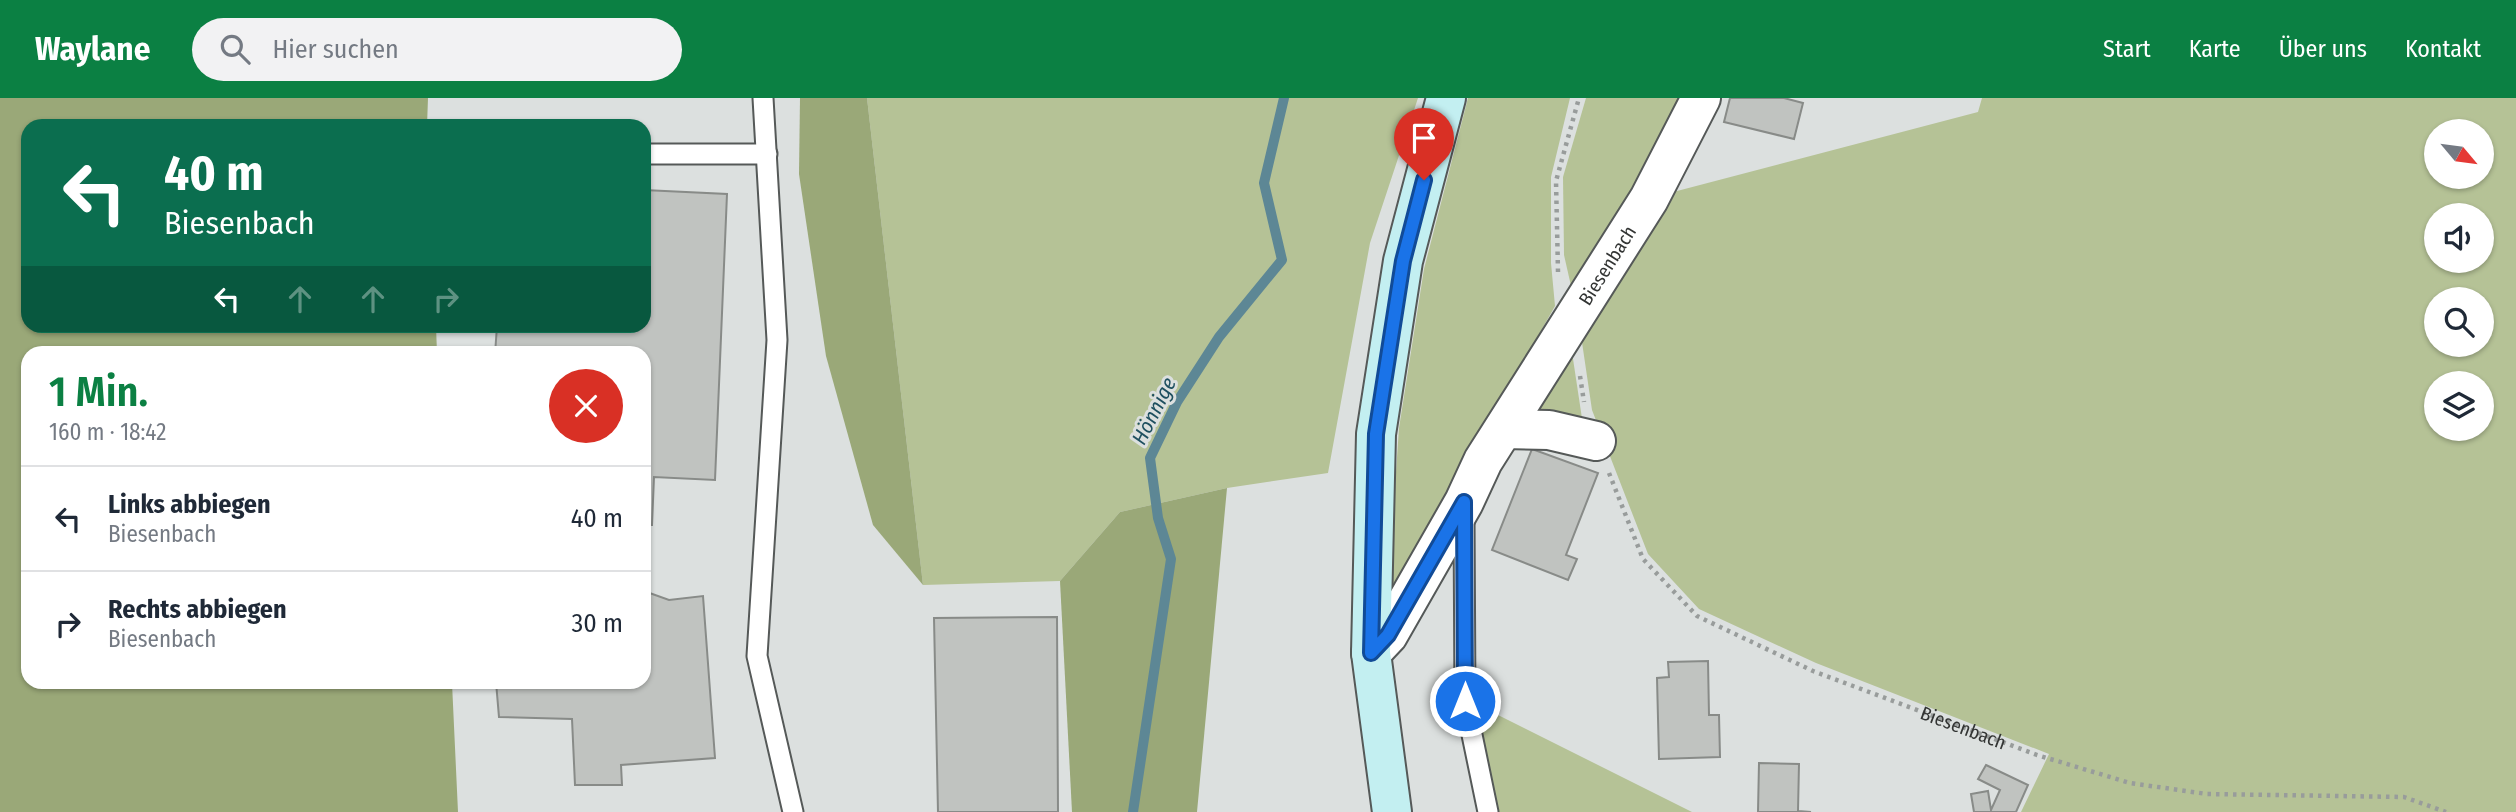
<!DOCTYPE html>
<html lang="de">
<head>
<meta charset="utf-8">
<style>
  :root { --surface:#fff; --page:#f2f2f3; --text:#1f2937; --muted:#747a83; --line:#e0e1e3; --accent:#0b8043 }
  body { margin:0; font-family:"Fira Sans Condensed",sans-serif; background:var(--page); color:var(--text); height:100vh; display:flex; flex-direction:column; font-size:26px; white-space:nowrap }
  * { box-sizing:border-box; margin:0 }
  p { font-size:23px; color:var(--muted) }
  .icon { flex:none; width:38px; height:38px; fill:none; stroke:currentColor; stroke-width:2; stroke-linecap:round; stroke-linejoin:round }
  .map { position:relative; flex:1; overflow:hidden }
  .side { position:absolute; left:21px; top:248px; width:630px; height:343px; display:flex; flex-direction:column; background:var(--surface); border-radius:21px; box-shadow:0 2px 5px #0004 }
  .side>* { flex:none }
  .hud { position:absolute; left:21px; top:21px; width:630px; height:214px; border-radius:21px; box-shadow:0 2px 5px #0004; background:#0b6e4f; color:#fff; overflow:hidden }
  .needle { width:46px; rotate:119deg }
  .buttons { position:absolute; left:2424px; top:21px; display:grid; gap:14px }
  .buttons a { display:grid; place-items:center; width:70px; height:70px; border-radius:50%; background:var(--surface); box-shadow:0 2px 5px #0004; font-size:35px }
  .pin { position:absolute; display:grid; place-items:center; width:60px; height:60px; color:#fff; margin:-72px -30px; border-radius:50% 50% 50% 0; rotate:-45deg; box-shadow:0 0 7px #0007 }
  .pin .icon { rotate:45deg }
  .me { position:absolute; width:77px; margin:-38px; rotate:0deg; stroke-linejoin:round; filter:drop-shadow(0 0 5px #0008) }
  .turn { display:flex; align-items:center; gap:24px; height:147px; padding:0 28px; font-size:32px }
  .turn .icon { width:91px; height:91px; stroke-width:2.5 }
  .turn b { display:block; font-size:49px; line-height:60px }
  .lanes { display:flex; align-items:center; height:66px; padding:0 28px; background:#0003; justify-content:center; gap:35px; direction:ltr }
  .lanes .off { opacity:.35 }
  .round { display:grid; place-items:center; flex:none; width:74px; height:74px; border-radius:37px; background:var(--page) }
  .head { display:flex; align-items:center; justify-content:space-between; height:119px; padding:0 28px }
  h1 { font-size:42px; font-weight:600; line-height:52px; color:var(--accent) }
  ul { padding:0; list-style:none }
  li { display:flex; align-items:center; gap:21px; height:105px; padding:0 28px; border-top:2px solid var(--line) }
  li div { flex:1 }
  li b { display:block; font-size:26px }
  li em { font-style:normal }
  header { display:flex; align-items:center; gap:42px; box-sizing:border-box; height:98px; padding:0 35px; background:var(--accent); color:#fff }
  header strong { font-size:33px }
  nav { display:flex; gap:38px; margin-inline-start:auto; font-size:24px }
  .search { width:490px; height:63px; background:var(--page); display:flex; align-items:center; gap:18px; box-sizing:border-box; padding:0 24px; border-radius:38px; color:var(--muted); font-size:26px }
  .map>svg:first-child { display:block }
  .green { fill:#b5c296; fill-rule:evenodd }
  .forest { fill:#9aa878 }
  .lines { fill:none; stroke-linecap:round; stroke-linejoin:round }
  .stream { stroke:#5d8795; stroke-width:10 }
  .building { fill:#c0c3c0; stroke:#888b88; stroke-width:2 }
  .lane-casing { stroke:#555958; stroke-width:23 }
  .street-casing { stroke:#555958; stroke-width:42 }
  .secondary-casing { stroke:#555958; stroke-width:42 }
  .path { stroke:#989c9b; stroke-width:4.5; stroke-dasharray:3.5 5; stroke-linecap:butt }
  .lane { stroke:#fff; stroke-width:19 }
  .street { stroke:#fff; stroke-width:38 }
  .secondary { stroke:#c3eff1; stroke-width:38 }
  .route-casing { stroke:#114b97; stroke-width:18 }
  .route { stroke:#1a73e8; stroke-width:12 }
  .labels { text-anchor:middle; stroke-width:6; stroke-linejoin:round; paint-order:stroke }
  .street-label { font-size:19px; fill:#333534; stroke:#dce0df }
  .water-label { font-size:21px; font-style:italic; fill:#1f5060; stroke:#dce0df }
</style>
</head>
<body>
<header>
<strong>Waylane</strong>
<div class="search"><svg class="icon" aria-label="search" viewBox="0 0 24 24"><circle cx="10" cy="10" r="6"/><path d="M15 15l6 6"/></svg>Hier suchen</div>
<nav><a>Start</a><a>Karte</a><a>Über uns</a><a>Kontakt</a></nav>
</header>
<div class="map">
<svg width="2516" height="714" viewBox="0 0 2516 714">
  <rect width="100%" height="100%" fill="#dce0df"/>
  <g class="green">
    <polygon points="867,0 1418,0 1370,145 1328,375 1227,390 1120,414 1060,483 923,487"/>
    <polygon points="1468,0 1570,0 1551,79 1551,165 1555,208 1457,382 1406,484 1388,492 1399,330 1424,171"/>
    <polygon points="1586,0 1697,0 1576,210 1564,157 1563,79"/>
    <path d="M1982,0H2516V714H2021L2049,656L1816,565L1699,511L1648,456L1592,312L1579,224L1658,98L1978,14ZM2436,33H2482V79H2436ZM2436,117H2482V163H2436ZM2436,201H2482V247H2436ZM2436,285H2482V331H2436Z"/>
    <polygon points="1570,241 1583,327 1515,322"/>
    <polygon points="1470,603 1692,714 1493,714"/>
  </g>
  <g class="forest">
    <polygon points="0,0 428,0 427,28 28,28 28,228 436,228 437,255 28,256 28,584 452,585 458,714 0,714"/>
    <polygon points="800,0 867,0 923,487 873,427 826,258 799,76"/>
    <polygon points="1227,390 1197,714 1072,714 1060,483 1120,414"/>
  </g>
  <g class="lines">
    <polyline class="stream" points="1133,714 1171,461 1158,420 1150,360 1177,304 1219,239 1282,162 1264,85 1284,0"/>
  </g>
  <g class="building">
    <polygon points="1730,0 1784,0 1803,5 1794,41 1724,24"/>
    <polygon points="644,92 727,96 715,382 654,379 652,427 644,427 644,256 495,256 497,228 644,228"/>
    <polygon points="1532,351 1598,375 1566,457 1577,461 1568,482 1492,452"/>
    <polygon points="644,493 669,502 703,498 715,660 621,667 622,687 575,687 572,621 499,619 496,584 644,584"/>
    <polygon points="1057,519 1058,714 938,714 934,520"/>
    <polygon points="1708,563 1709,617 1719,617 1720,659 1659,661 1657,580 1669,579 1668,564"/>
    <polygon points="1759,665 1799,666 1798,713 1811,714 1758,714"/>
    <polygon points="1986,667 2028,687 2016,714 1974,714 1971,696 1988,693 1991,712 2000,692 1978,681"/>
  </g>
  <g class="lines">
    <defs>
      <g id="lane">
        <polyline points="763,0 777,242 757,558 793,714"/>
        <polyline points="644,56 767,56"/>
        <polyline points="1464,416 1465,603 1488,714"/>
      </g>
      <g id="street">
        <polyline points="1504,331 1549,332 1596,343"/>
        <path id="s2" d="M1371,555L1388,537L1464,404L1483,363L1649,101L1701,0"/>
      </g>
      <polyline id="secondary" points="1392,714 1371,555 1376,336 1403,163 1446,0"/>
    </defs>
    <use href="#lane" class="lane-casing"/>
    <use href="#street" class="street-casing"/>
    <use href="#secondary" class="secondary-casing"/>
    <g class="path">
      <polyline points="1558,174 1556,83 1579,0"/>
      <polyline points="1580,278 1584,304"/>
      <path id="s1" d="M1609,375L1643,461L1697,518L1813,573L2037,657L2130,685L2207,696L2404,699L2446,714"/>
    </g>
    <use href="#lane" class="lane"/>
    <use href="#street" class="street"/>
    <use href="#secondary" class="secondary"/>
  </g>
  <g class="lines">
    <defs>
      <polyline id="route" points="1424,82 1403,163 1376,336 1371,555 1388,537 1464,404 1465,603"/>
    </defs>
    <use href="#route" class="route-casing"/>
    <use href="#route" class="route"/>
  </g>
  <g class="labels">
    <g class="street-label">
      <text dy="7" stroke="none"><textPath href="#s2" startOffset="455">Biesenbach</textPath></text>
      <text dy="7" stroke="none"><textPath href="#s1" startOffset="460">Biesenbach</textPath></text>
    </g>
    <g class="water-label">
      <text transform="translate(1154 313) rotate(-63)" y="7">Hönnige</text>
    </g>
  </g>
</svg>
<div class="buttons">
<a><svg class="needle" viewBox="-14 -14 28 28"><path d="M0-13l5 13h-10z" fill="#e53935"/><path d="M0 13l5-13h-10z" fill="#747a83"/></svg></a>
<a><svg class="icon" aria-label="sound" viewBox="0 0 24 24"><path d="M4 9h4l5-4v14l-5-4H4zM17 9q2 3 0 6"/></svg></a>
<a><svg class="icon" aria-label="search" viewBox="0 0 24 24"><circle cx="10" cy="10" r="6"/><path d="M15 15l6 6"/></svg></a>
<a><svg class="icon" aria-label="layers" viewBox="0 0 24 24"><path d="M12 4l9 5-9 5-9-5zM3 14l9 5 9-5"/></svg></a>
</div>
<div class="pin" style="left:1424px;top:82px;background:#d93025"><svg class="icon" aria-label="arrive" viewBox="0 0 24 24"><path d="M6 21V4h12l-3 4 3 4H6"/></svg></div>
<svg class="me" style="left:1465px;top:603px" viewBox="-20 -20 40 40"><circle r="17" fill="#1a73e8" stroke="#fff" stroke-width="3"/><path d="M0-11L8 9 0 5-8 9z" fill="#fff"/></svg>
<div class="hud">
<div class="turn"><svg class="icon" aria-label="left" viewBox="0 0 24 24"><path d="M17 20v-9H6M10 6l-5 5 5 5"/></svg><div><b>40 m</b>Biesenbach</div></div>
<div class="lanes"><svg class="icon" aria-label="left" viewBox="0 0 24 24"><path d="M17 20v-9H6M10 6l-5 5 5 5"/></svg><svg class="icon off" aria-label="ahead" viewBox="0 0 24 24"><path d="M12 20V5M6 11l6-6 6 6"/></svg><svg class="icon off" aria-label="ahead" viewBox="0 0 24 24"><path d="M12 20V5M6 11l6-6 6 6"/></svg><svg class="icon off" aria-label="right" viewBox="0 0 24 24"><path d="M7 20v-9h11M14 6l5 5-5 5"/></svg></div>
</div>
<section class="side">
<div class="head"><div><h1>1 Min.</h1><p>160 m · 18:42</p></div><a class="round" style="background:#d93025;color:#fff"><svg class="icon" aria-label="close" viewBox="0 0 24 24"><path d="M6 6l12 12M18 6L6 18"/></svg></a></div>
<ul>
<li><svg class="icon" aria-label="left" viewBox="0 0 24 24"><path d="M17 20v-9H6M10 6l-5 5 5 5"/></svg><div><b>Links abbiegen</b><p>Biesenbach</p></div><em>40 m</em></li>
<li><svg class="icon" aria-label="right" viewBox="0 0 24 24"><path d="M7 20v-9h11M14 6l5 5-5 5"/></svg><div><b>Rechts abbiegen</b><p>Biesenbach</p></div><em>30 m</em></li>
</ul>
</section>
</div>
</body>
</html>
